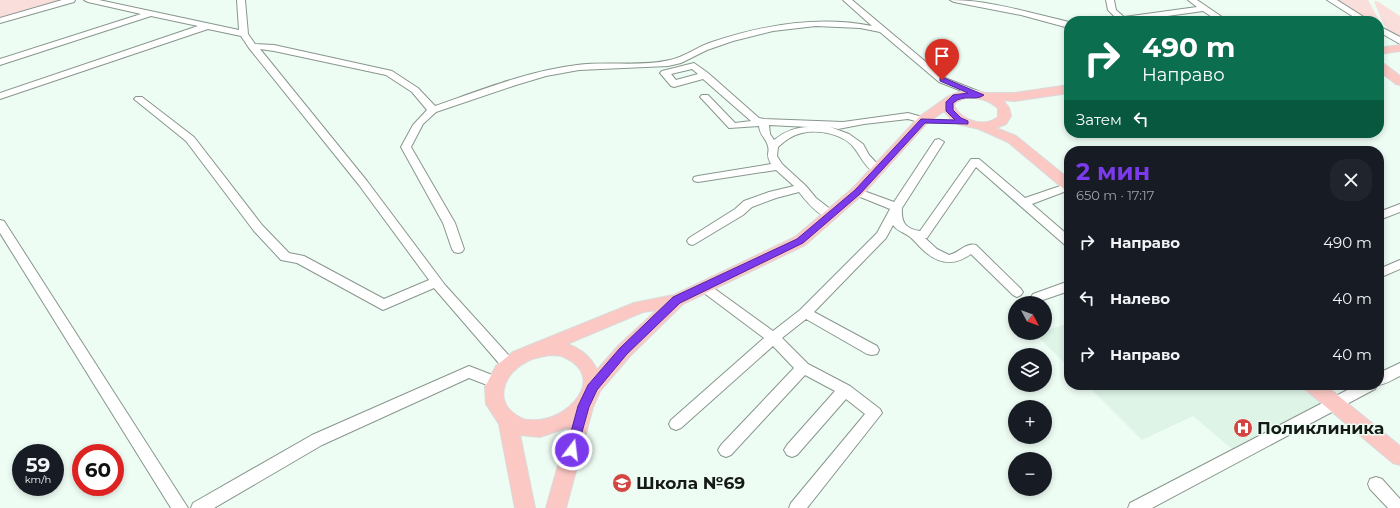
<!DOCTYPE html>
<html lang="ru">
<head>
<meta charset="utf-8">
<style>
  :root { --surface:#171b24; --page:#20242c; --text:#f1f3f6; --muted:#9ea1a6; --accent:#7c3aed }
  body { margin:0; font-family:Montserrat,sans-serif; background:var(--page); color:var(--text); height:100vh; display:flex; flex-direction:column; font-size:15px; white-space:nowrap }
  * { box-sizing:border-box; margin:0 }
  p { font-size:13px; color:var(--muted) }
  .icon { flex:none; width:22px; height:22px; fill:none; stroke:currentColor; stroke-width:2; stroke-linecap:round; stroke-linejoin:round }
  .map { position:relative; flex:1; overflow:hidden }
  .side { position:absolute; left:1064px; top:146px; width:320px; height:244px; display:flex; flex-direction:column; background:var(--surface); border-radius:16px; box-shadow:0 2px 6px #0003 }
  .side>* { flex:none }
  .hud { position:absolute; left:1064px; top:16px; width:320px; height:122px; border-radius:16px; box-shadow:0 2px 6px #0003; background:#0b6e4f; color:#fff; overflow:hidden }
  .needle { width:26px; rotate:131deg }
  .controls { position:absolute; left:1008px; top:296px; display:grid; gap:8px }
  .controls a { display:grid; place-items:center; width:44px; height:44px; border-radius:50%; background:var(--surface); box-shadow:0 2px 6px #0003; font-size:20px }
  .speed { position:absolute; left:12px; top:444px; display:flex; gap:8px; font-size:20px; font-weight:700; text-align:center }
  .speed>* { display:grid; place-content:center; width:52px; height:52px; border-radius:50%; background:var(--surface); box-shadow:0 2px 6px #0003; line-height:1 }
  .speed small { font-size:10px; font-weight:400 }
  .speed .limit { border:6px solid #d22; background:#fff; color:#111 }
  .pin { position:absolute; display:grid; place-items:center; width:34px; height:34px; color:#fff; margin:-41px -17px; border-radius:50% 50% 50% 0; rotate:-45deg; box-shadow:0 0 4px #0007 }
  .pin .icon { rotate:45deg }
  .me { position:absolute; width:44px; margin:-22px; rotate:15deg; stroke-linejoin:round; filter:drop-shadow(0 0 3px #0008) }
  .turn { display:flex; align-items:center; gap:14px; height:84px; padding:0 12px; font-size:18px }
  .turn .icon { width:52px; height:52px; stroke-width:2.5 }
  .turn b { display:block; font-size:28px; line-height:34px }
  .then { display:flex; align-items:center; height:38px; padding:0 12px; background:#0003; gap:8px; font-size:15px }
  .round { display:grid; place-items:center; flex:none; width:42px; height:42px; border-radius:16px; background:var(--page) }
  .overview { display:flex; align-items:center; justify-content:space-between; height:68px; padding:0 12px }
  h1 { font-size:24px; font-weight:700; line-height:30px; color:var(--accent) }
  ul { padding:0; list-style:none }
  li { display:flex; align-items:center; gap:12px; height:56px; padding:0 12px }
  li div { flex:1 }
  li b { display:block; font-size:15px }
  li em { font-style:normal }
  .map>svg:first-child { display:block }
  .built { fill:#ddf4e6 }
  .green { fill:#fadedb }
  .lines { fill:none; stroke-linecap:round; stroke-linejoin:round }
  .minor-casing { stroke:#88968d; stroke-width:2 }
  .major-casing { stroke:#dadada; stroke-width:2 }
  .minor { fill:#fff; fill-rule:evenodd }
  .major { fill:#fbc8c4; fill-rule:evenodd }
  .route { fill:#7c3aed; stroke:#51269a }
  .labels { text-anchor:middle; stroke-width:3; stroke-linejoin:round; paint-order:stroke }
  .near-poi-label { font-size:17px; font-weight:bold; fill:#151a17; stroke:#eefdf4; text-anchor:start }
</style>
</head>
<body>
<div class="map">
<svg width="1400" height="508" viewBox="0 0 1400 508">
  <rect width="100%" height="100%" fill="#eefdf4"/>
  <g class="built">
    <polygon points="1069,323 1069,367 1035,334 1045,333 1045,331"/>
    <polygon points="1087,385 1301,385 1324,404 1234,451 1193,416 1142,440"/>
  </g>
  <g class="green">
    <polygon points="0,0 68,0 0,20"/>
    <polygon points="1336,0 1368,0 1384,29 1379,26 1379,21 1370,21"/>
    <path d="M1374,1H1377L1400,16V35C1385,36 1379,13 1374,1Z"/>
  </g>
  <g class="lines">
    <defs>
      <g id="minor">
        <polygon points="62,0 75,0 74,2 0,23 0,18"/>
        <path d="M84,0H99L239,30L237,0H245L248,34L255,44L274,45L392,71L418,88L435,106C481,90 528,71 577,65C607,61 640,67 670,60C684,57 696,48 709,43C762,25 817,15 872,26L843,0H852L945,78L983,93L985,95L983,97H977L939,82L880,32L860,28L816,26L773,31L733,41L707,50L681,63L668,66L579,70L546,76L516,85L436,112L423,124L411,147L455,223L464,249L462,252L458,253L454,252L452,249L443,223L401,147L413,125L427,110L412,92L386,75L274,51L260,49L367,181L445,285L513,360L515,364L513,368L508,369L503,368L434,288L383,310L297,263L281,260L254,231L186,141L134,99L136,97H142L194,137L262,225L289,253L304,256L384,299L429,280L359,185L249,48L241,36L208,29L0,99V93L198,26L151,16L0,65V59L141,14L88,2Z"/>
        <path d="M950,0C990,0 1030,13 1069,22V28L1021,15L954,2Z"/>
        <polygon points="1106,0 1114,0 1116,10 1124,17 1197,7 1188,0 1197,0 1228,21 1218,21 1203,11 1132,21 1119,21 1108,10"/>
        <polygon points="1327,0 1337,0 1370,21 1360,21"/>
        <polygon points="1379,26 1400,37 1400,44 1379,32"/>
        <path d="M694,63L708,73L759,118L764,119L843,122L908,113L926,118L928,120L923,123L908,119L864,124L838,129L830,127L849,134L863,144L869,155L883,170L878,173C867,171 861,157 855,149C845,134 819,129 802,133C792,135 785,141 778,147L777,156L782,164L806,186L816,198L834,212L836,215L834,218C822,221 806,201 799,192L776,198L752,207L743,215L693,245L689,244L687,241L689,238L735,209L744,201L769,192L794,186L776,170L698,182L694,181L693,179L694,177L698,176L771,164C765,153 770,154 768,146C766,138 760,136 759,126L729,128L702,99L700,97L702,95H708L735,123L751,121L703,79L674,87L671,86L660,73L662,71ZM692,69L698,74L676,80L671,74ZM769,125L809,127C795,127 784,132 774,140L770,134Z"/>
        <path d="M939,139L944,142L902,208C901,222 905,229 920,231L971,159H979L1025,198L1069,183V190L1032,204L1069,236V246L1065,245L976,167L927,238H925L937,249L949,255C959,253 966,242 976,245L1021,289L1023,292L1021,295L1017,297L1013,295L971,254C953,267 937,264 921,248C918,245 914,240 910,237C904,232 898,232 893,225L886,238L814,312L877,346L879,350L877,354L872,355L867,354L806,319L782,338L808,364L850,386L880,409L882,413L807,508H789L791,503L865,414L846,399L797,455L792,457L787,455L784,450L787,445L835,391L805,375L731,455L726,457L721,455L718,450L721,445L794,368L773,346L681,428L676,430L671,428L669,424L671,420L764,338L700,290L698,287L700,284L704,282L708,284L773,331L800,310L877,233L890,209L853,194L851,192L853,190H861L894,202L935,140Z"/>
        <polygon points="1400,204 1400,212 1379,220 1379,212"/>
        <polygon points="0,220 4,221 188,508 171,508 0,233"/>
        <polygon points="1400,260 1400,269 1379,278 1379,269"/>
        <polygon points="1069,281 1069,291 1037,302 1033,300 1031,297 1033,294"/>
        <path d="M1400,363V376C1393,379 1385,385 1377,385L1375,389L1152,508H1128L1130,503L1357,385H1379V373Z"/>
        <polygon points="469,366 500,378 502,382 500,386 495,388 469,378 322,445 214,508 191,508 193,503 312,435"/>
        <polygon points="1376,477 1382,479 1400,499 1400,508 1388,508 1370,489 1368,484 1370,479"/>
      </g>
      <g id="major">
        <polygon points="1400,45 1400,51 1379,54 1379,48"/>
        <polygon points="1379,62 1383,63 1400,76 1400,85 1396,84 1379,71"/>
        <path d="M1069,85V93L1014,101L1003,100L1009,108L1011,116L1006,124L996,128L1016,136L1069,179V190L1064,189L1008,142L979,129L958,124L952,120L944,111L927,123L862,195L805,245L683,304L630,356L600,391L593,407L566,508H546L569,427L540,437L520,435L535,508H515L499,424L486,404L485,387L496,366L513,352L634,303L674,295L795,237L852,189L919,117L947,97L959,92L971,90L986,93H1014ZM965,98C977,97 989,100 998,108V117C984,128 962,121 954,106L956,102ZM657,310L618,346L597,370C590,356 581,349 567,344L643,312ZM549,355C554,355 560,355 564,357C609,377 567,423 532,420C528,420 524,420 521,418C493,404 501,375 526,362C532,358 542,357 549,355Z"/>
        <polygon points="1303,385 1325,385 1400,446 1400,465 1393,463 1306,390"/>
      </g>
    </defs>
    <use href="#minor" class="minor-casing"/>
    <use href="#major" class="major-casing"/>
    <use href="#minor" class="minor"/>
    <use href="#major" class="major"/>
  </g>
  <path class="route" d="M940,78H944L984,95C975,102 965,93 953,103V110L961,118L968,121V124L925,123L860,194L803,243L680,303L627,354L597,390L589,407L577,450L576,453L572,455L568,453L566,450L578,406L588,385L620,348L673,297L797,239L855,190L921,119L955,120L946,111V102L953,95L968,93L940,81Z"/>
  <defs>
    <symbol id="hospital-disc" viewBox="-11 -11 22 22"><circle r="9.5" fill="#d44542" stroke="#eefdf4"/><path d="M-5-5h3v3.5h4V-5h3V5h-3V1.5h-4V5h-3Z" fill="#fff"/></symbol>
    <symbol id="school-disc" viewBox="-11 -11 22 22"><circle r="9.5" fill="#d44542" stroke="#eefdf4"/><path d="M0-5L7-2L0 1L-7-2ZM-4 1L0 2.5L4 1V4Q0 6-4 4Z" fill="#fff"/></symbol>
  </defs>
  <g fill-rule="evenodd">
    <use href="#hospital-disc" x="1232" y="417" width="22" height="22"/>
    <use href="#school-disc" x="611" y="472" width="22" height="22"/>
  </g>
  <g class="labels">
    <g class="near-poi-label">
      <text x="1257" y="434">Поликлиника</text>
      <text x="636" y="489">Школа №69</text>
    </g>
  </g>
</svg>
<div class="controls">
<a><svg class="needle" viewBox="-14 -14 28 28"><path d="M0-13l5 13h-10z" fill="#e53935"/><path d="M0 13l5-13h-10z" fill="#9ea1a6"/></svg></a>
<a><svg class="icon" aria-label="layers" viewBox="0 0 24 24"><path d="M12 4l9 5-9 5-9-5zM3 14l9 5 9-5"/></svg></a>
<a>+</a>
<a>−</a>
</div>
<div class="speed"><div>59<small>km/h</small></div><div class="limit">60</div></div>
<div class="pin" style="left:942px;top:80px;background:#d93025"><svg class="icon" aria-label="arrive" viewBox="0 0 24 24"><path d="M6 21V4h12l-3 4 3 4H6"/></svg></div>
<svg class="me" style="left:572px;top:450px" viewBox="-20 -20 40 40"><circle r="17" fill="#7c3aed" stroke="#fff" stroke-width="3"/><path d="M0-11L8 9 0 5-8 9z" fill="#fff"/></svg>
<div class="hud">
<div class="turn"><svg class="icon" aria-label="right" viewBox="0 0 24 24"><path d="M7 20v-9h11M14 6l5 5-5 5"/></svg><div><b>490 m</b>Направо</div></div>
<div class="then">Затем<svg class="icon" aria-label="left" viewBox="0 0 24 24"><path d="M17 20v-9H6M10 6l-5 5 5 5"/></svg></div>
</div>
<section class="side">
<div class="overview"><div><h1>2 мин</h1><p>650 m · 17:17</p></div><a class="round"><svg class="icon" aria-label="close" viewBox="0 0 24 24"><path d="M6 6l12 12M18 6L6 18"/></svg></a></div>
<ul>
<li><svg class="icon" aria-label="right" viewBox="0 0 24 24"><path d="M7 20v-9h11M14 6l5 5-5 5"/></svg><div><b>Направо</b></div><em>490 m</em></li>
<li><svg class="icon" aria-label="left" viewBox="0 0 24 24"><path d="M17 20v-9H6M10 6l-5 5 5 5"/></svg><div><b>Налево</b></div><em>40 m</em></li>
<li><svg class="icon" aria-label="right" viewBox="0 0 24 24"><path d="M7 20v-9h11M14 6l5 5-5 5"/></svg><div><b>Направо</b></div><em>40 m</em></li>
</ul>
</section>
</div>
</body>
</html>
